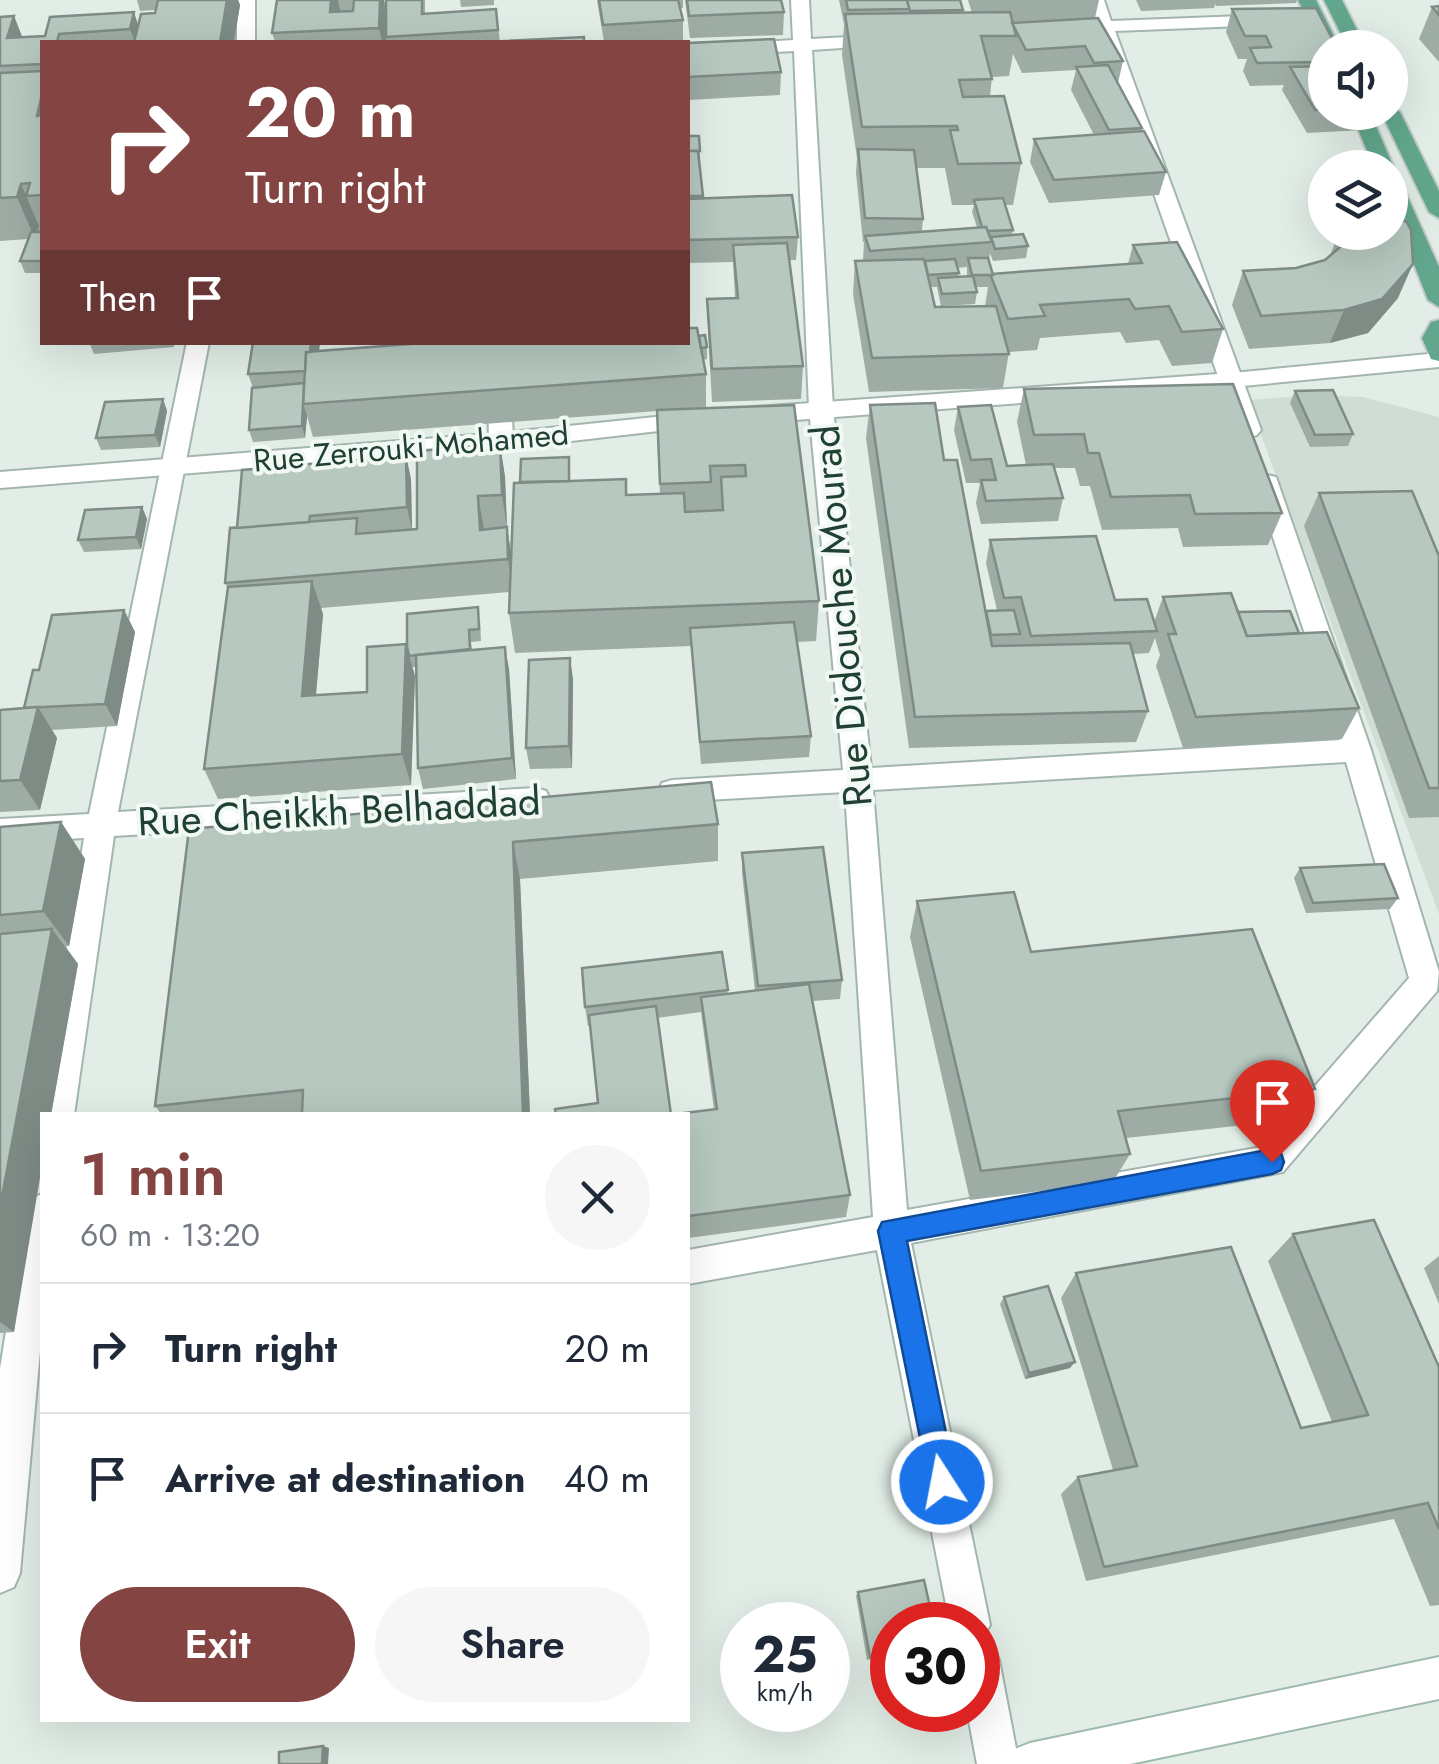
<!DOCTYPE html>
<html lang="en">
<head>
<meta charset="utf-8">
<style>
  :root { --surface:#fff; --page:#f6f6f7; --text:#1f2937; --muted:#747a83; --line:#e0e1e3; --accent:#834442 }
  body { margin:0; font-family:Jost,sans-serif; background:var(--page); color:var(--text); height:100vh; display:flex; flex-direction:column; font-size:38px; white-space:nowrap }
  * { box-sizing:border-box; margin:0 }
  p { font-size:32px; color:var(--muted) }
  .icon { flex:none; width:55px; height:55px; fill:none; stroke:currentColor; stroke-width:2; stroke-linecap:round; stroke-linejoin:round }
  .map { position:relative; flex:1; overflow:hidden }
  .side { position:absolute; left:40px; top:1112px; width:650px; height:610px; display:flex; flex-direction:column; background:var(--surface); border-radius:0px; box-shadow:0 10px 40px #0002 }
  .side>* { flex:none }
  .guide { position:absolute; left:40px; top:40px; width:650px; height:305px; border-radius:0px; box-shadow:0 10px 40px #0002; background:#834442; color:#fff; overflow:hidden }
  .tools { position:absolute; left:1308px; top:30px; display:grid; gap:20px }
  .tools a { display:grid; place-items:center; width:100px; height:100px; border-radius:50%; background:var(--surface); box-shadow:0 10px 40px #0002; font-size:50px }
  .speed { position:absolute; left:720px; top:1602px; display:flex; gap:20px; font-size:50px; font-weight:700; text-align:center }
  .speed>* { display:grid; place-content:center; width:130px; height:130px; border-radius:50%; background:var(--surface); box-shadow:0 10px 40px #0002; line-height:1 }
  .speed small { font-size:25px; font-weight:400 }
  .speed .limit { border:15px solid #d22; background:#fff; color:#111 }
  .pin { position:absolute; display:grid; place-items:center; width:85px; height:85px; color:#fff; margin:-102px -42px; border-radius:50% 50% 50% 0; rotate:-45deg; box-shadow:0 0 10px #0007 }
  .pin .icon { rotate:45deg }
  .me { position:absolute; width:110px; margin:-55px; rotate:349deg; stroke-linejoin:round; filter:drop-shadow(0 0 8px #0008) }
  .turn { display:flex; align-items:center; gap:35px; height:210px; padding:0 40px; font-size:45px }
  .turn .icon { width:130px; height:130px; stroke-width:2.5 }
  .turn b { display:block; font-size:70px; line-height:85px }
  .then { display:flex; align-items:center; height:95px; padding:0 40px; background:#0003; gap:20px; font-size:38px }
  .round { display:grid; place-items:center; flex:none; width:105px; height:105px; border-radius:52px; background:var(--page) }
  .overview { display:flex; align-items:center; justify-content:space-between; height:170px; padding:0 40px }
  h1 { font-size:60px; font-weight:600; line-height:75px; color:var(--accent) }
  .button { display:flex; gap:20px; margin-top:auto; padding:20px 40px }
  .button a { flex:1; height:115px; border-radius:60px; background:var(--accent); color:#fff; font-size:40px; font-weight:600; line-height:115px; text-align:center }
  .button a+a { background:var(--page); color:var(--text) }
  ul { padding:0; list-style:none }
  li { display:flex; align-items:center; gap:30px; height:130px; padding:0 40px; border-top:2px solid var(--line) }
  li div { flex:1 }
  li b { display:block; font-size:38px }
  li em { font-style:normal }
  .map>svg:first-child { display:block }
  .built { fill:#cfddd5 }
  .lines { fill:none; stroke-linecap:round; stroke-linejoin:round }
  .pedestrian-casing { stroke:#a3b6ad; stroke-width:4 }
  .minor-casing { stroke:#a3b6ad; stroke-width:4 }
  .tertiary-casing { stroke:#a3b6ad; stroke-width:4 }
  .secondary-casing { stroke:#9fbaad; stroke-width:4 }
  .primary-casing { stroke:#c1cac6; stroke-width:4 }
  .pedestrian { fill:#fff; fill-rule:evenodd }
  .minor { fill:#fff; fill-rule:evenodd }
  .tertiary { fill:#fff; fill-rule:evenodd }
  .secondary { fill:#fff; fill-rule:evenodd }
  .primary { fill:#62a78d; fill-rule:evenodd }
  .wall { fill:#9daca4; fill-rule:evenodd }
  .shaded-wall { fill:#7f8c86 }
  .building { fill:#b6c8bf; stroke:#7f8c86; stroke-width:2.5 }
  .route { fill:#1a73e8; stroke:#114b97; stroke-width:2.5 }
  .labels { text-anchor:middle; stroke-width:8; stroke-linejoin:round; paint-order:stroke }
  .far-street-label { font-size:32px; fill:#204033; stroke:#f2f9f5 }
  .street-label { font-size:40px; fill:#204033; stroke:#f2f9f5 }
</style>
</head>
<body>
<div class="map">
<svg width="1439" height="1764" viewBox="0 0 1439 1764">
  <rect width="100%" height="100%" fill="#e1ede6"/>
  <polygon class="built" points="1312,395 1363,397 1439,417 1439,914 1248,400"/>
  <g class="lines">
    <defs>
      <polygon id="pedestrian" points="487,342 509,342 513,441 501,449 489,441"/>
      <g id="minor">
        <rect x="237" y="0" width="18" height="42"/>
        <path d="M791,0H809L811,39L885,35L894,40L885,45L812,50L833,408L871,768L1340,740L1255,483L1267,475L1276,477L1371,750L1439,972L1437,991L1283,1172L911,1243L990,1625L981,1641L993,1645L999,1660L1019,1764H977L967,1710H978V1625H950L877,1250L688,1284V1250L873,1217L845,792L672,802L662,799L658,791L662,783L672,780L843,770L809,408L794,51L688,57V47L793,40ZM1346,762L1409,978L1262,1147L907,1210L873,790Z"/>
        <polygon points="1086,0 1104,0 1111,21 1269,15 1278,20 1269,25 1115,31 1261,430 1257,435 1249,438 1237,430 1097,32 1085,32 1076,27 1094,21"/>
        <polygon points="187,342 209,342 118,812 536,788 546,791 550,799 546,807 536,810 114,836 74,1115 42,1115 42,1120 40,1115 84,838 0,843 0,819 89,814"/>
        <polygon points="42,1194 42,1329 20,1573 14,1587 0,1593 0,1369 25,1211 30,1199"/>
      </g>
      <g id="tertiary">
        <polygon points="1439,353 1439,367 1232,387 755,423 743,415 755,407 1232,373"/>
        <polygon points="694,413 702,416 706,421 702,426 501,449 0,488 0,472 501,433"/>
      </g>
      <polygon id="secondary" points="1439,1657 1439,1699 1130,1764 1009,1764 1015,1749 1030,1743"/>
      <g id="primary">
        <polygon points="1298,0 1316,0 1340,48 1325,48 1325,52"/>
        <polygon points="1324,0 1342,0 1366,48 1348,48"/>
        <polygon points="1390,106 1400,112 1439,191 1439,218 1429,212 1381,112 1390,112"/>
        <polygon points="1351,112 1370,112 1394,168 1391,172 1390,168 1374,168"/>
        <polygon points="1390,174 1400,180 1439,267 1439,307 1428,300 1390,203"/>
        <polygon points="1439,320 1439,361 1431,359 1422,338 1431,322"/>
      </g>
    </defs>
    <use href="#pedestrian" class="pedestrian-casing"/>
    <use href="#minor" class="minor-casing"/>
    <use href="#tertiary" class="tertiary-casing"/>
    <use href="#secondary" class="secondary-casing"/>
    <use href="#primary" class="primary-casing"/>
    <use href="#pedestrian" class="pedestrian"/>
    <use href="#minor" class="minor"/>
    <use href="#tertiary" class="tertiary"/>
    <use href="#secondary" class="secondary"/>
    <use href="#primary" class="primary"/>
  </g>
  <g class="wall">
    <polygon points="137,0 238,0 240,5 234,42 42,42 42,273 25,273 20,261 28,239 0,241 0,17 14,16 22,37 45,36 50,17 138,26 155,13 155,10 140,11"/>
    <polygon points="277,0 384,0 386,13 386,0 425,0 425,14 496,9 500,42 584,42 387,42 386,38 386,42 275,42 272,33"/>
    <polygon points="460,0 494,0 494,5 461,7"/>
    <polygon points="597,0 683,0 683,8 680,8 683,20 683,42 604,42"/>
    <polygon points="685,0 781,0 784,12 783,35 690,38"/>
    <path d="M839,0H960L963,13H972L968,0H1099L1095,18L1123,61L1118,83L1142,128V131L1166,172L1159,195L1049,203L1030,162L1034,139L1094,135L1071,90L1076,70L1022,73L1013,54L1009,76L992,77L990,96L1021,163L1013,205H1005L1013,230L1012,235L1028,246L1026,258L993,261L990,253L989,260L993,274L1128,264L1133,245L1223,329L1212,363L1172,366L1159,340L1126,343L1120,332L1040,338L1037,350L1009,352L1003,388L869,392L853,294L855,261H863L864,242H863L856,173L857,158L842,55L844,24ZM916,168H945L952,205H974L972,212L977,227L922,231L923,219ZM967,267V276L959,277L957,268ZM931,287H937L941,306L975,304L977,292L976,287H988L985,306L935,307Z"/>
    <polygon points="1136,0 1297,0 1296,3 1216,6 1215,4 1214,8 1141,11"/>
    <polygon points="1439,6 1439,62 1419,39 1432,7"/>
    <polygon points="1232,9 1325,48 1325,112 1370,112 1364,130 1307,133 1282,90 1284,85 1250,86 1243,71 1247,59 1238,59 1226,32"/>
    <polygon points="688,43 781,72 780,95 688,100"/>
    <polygon points="688,136 699,136 700,163 703,198 798,237 796,260 789,260 803,366 801,399 712,402 708,333 707,299 735,298 733,262 688,263"/>
    <polygon points="1339,232 1390,232 1398,298 1368,333 1330,343 1249,349 1232,305 1243,271 1296,268 1325,260 1330,256"/>
    <polygon points="699,336 707,347 707,359 703,360 706,374 706,407 686,409 794,405 819,601 816,641 797,642 811,736 809,757 701,764 691,646 515,653 509,613 509,592 321,608 323,614 316,695 367,692 406,644 480,619 481,641 471,642 472,650 509,669 516,779 423,789 418,768 416,667 412,667 415,676 411,785 218,799 204,769 228,589 225,583 237,528 411,479 412,530 417,529 500,444 505,477 507,528 511,553 520,482 570,469 570,481 627,495 660,494 657,411 313,437 307,416 305,438 253,442 249,430 253,388 248,374 253,342 320,342 319,351"/>
    <polygon points="89,342 174,342 174,347 94,354"/>
    <polygon points="1024,389 1282,513 1268,545 1183,547 1178,528 1102,530 1090,486 1080,486 1075,468 1054,468 1063,498 1058,521 981,524 976,503 980,483 966,483 954,430 958,407 1007,466 1026,465 1017,422"/>
    <polygon points="1295,391 1353,434 1348,446 1310,447 1290,403"/>
    <polygon points="163,399 167,411 160,447 101,450 96,438"/>
    <polygon points="870,405 944,460 985,612 997,610 986,563 990,540 1115,600 1154,622 1163,597 1238,613 1299,633 1359,708 1342,739 1183,748 1156,666 1160,655 1155,638 1149,653 1133,654 1148,711 1136,742 909,748 866,438"/>
    <polygon points="1319,493 1439,556 1439,817 1409,818 1304,526"/>
    <polygon points="142,507 147,519 141,549 84,552 78,540"/>
    <polygon points="124,610 135,632 117,726 52,730 57,738 40,810 0,812 0,710 24,708 39,670"/>
    <polygon points="570,658 573,680 572,768 530,769 526,748"/>
    <polygon points="61,822 85,859 69,946 65,946 78,964 51,1115 42,1115 14,1332 0,1333 0,827"/>
    <polygon points="718,824 718,861 520,879 530,1115 162,1115 155,1106 189,829"/>
    <path d="M742,853L842,980L840,999L812,1001L850,1195L846,1217L688,1238V1115H556L598,1103L590,1026H588L585,1007L722,952L728,994L755,991L742,873ZM701,1012L714,1110L671,1115L657,1018Z"/>
    <polygon points="1300,868 1398,898 1390,909 1306,913 1294,878"/>
    <polygon points="917,901 1031,952 1315,1089 1291,1120 1126,1138 1130,1154 1113,1182 970,1200 910,937"/>
    <polygon points="1293,1234 1439,1367 1439,1605 1430,1606 1394,1519 1086,1581 1061,1494 1078,1477 1113,1470 1061,1298 1076,1273 1301,1428 1332,1422 1268,1261"/>
    <polygon points="1439,1256 1439,1304 1424,1268"/>
    <polygon points="1004,1297 1070,1368 1025,1379 1000,1304"/>
    <polygon points="858,1592 892,1625 892,1655 867,1660 856,1596"/>
  </g>
  <g class="shaded-wall">
    <polygon points="227,0 238,0 240,5 234,42 220,42"/>
    <polygon points="331,0 338,0 340,10 338,30 330,12"/>
    <polygon points="380,0 384,0 387,19 386,42 382,42 379,28"/>
    <polygon points="134,12 141,34 135,42 130,29"/>
    <polygon points="14,16 23,39 7,38"/>
    <polygon points="42,94 42,130 37,116"/>
    <polygon points="21,184 39,226 35,239 17,197"/>
    <polygon points="1413,264 1398,298 1368,333 1330,343 1344,310"/>
    <polygon points="311,342 320,342 314,394 308,370"/>
    <polygon points="163,399 167,411 160,447 155,435"/>
    <polygon points="303,404 307,416 305,438 302,426"/>
    <polygon points="500,444 505,477 507,528 502,495"/>
    <polygon points="406,455 411,479 412,530 407,507"/>
    <polygon points="478,496 484,529 486,562 480,530"/>
    <polygon points="142,507 147,519 141,549 136,537"/>
    <polygon points="507,527 512,560 513,592 508,559"/>
    <polygon points="312,581 323,614 313,727 302,696"/>
    <polygon points="124,610 135,632 117,726 105,704"/>
    <polygon points="406,644 415,676 411,785 402,754"/>
    <polygon points="505,647 509,669 516,779 512,758"/>
    <polygon points="570,658 573,680 572,768 569,746"/>
    <polygon points="38,707 57,738 40,810 20,780"/>
    <polygon points="61,822 85,859 69,946 43,911"/>
    <polygon points="513,842 520,879 530,1115 523,1115"/>
    <polygon points="52,929 78,964 51,1115 42,1115 42,1166 14,1332 0,1322 0,1207"/>
    <polygon points="1075,1362 1070,1368 1025,1379 1029,1373"/>
    <polygon points="323,1746 329,1748 328,1764 322,1764"/>
  </g>
  <g class="building">
    <polygon points="158,0 227,0 220,42 134,42 141,14 155,13"/>
    <polygon points="277,0 331,0 330,12 353,11 354,0 380,0 379,28 272,33"/>
    <polygon points="386,0 422,0 422,14 496,9 498,30 386,37"/>
    <polygon points="599,0 678,0 683,20 603,25"/>
    <polygon points="687,0 781,0 784,12 689,16"/>
    <polygon points="846,0 907,0 910,9 848,10"/>
    <polygon points="907,0 960,0 963,10 910,11"/>
    <polygon points="1439,6 1439,15 1432,7"/>
    <polygon points="1316,8 1337,48 1325,48 1325,62 1257,63 1250,48 1271,47 1266,36 1245,36 1232,9"/>
    <polygon points="134,12 130,29 59,34 57,42 42,42 42,64 0,66 0,17 14,16 7,38 45,36 50,17"/>
    <polygon points="1010,12 1016,36 981,36 992,79 959,80 963,97 1004,96 1021,163 958,164 950,130 958,130 957,126 862,127 845,14"/>
    <polygon points="1098,18 1123,61 1094,63 1085,46 1026,50 1012,23"/>
    <polygon points="584,37 584,42 484,42"/>
    <polygon points="774,39 781,72 688,77 688,43"/>
    <polygon points="1108,65 1142,128 1109,130 1076,67"/>
    <polygon points="1325,66 1325,109 1315,110 1290,67"/>
    <polygon points="42,71 42,94 37,116 42,115 42,195 26,196 30,183 21,184 17,197 0,198 0,73"/>
    <polygon points="1144,131 1166,172 1054,180 1034,139"/>
    <polygon points="688,136 699,136 700,151 688,151"/>
    <polygon points="858,149 914,150 923,219 865,218"/>
    <polygon points="688,151 698,151 703,196 688,196"/>
    <polygon points="792,195 798,237 688,240 688,199"/>
    <polygon points="1003,198 1013,230 987,231 986,227 982,227 974,200"/>
    <polygon points="1406,221 1411,230 1413,264 1382,299 1344,310 1261,316 1243,271 1296,268 1325,260 1346,242 1343,232 1390,232 1390,222"/>
    <polygon points="986,227 992,242 870,251 865,236"/>
    <polygon points="31,232 42,232 42,261 20,261"/>
    <polygon points="1023,234 1028,246 995,249 991,237"/>
    <polygon points="1177,242 1223,329 1182,332 1169,306 1135,309 1129,299 1040,305 1045,316 1008,319 990,274 1142,263 1133,245"/>
    <polygon points="787,243 803,366 712,369 707,299 738,298 733,245"/>
    <polygon points="968,258 988,258 993,275 972,275"/>
    <polygon points="924,259 935,307 996,306 1009,354 872,358 855,261"/>
    <polygon points="955,259 959,273 928,275 925,261"/>
    <polygon points="973,276 977,292 942,294 938,278"/>
    <polygon points="688,328 697,328 706,374 303,404 306,352 436,342 688,342"/>
    <polygon points="705,335 707,347 701,348 699,336"/>
    <polygon points="253,342 311,342 310,352 306,352 305,371 248,374"/>
    <polygon points="304,383 302,426 249,430 252,388"/>
    <polygon points="1233,384 1282,513 1195,514 1190,495 1111,497 1099,453 1088,453 1084,434 1034,435 1024,389"/>
    <polygon points="1333,390 1353,434 1315,435 1295,391"/>
    <polygon points="163,399 155,435 96,438 105,402"/>
    <polygon points="935,403 944,460 957,460 992,646 1130,643 1148,711 915,717 870,405"/>
    <polygon points="794,405 819,601 509,613 514,483 626,479 626,495 684,493 685,512 723,510 721,477 746,476 745,465 710,466 711,482 660,484 657,410"/>
    <polygon points="991,405 1007,466 1053,464 1063,498 986,501 981,480 996,480 991,459 971,460 958,407"/>
    <polygon points="500,444 502,495 478,496 480,530 507,527 508,559 225,583 230,528 357,518 356,534 417,529 417,451"/>
    <polygon points="406,455 407,507 310,516 309,522 237,528 242,470"/>
    <polygon points="569,457 569,481 520,482 521,459"/>
    <polygon points="1412,491 1439,556 1439,788 1429,788 1319,493"/>
    <polygon points="142,507 136,537 78,540 85,510"/>
    <polygon points="1096,536 1115,600 1147,599 1157,631 1031,636 1021,597 1004,598 990,540"/>
    <polygon points="312,581 302,696 367,692 367,647 406,644 402,754 204,769 228,587"/>
    <polygon points="1231,593 1247,636 1327,632 1359,708 1196,717 1168,634 1176,634 1163,597"/>
    <polygon points="478,607 479,629 469,630 470,649 409,656 407,646 407,614"/>
    <polygon points="124,610 105,704 24,708 33,670 39,670 52,615"/>
    <polygon points="1014,610 1020,634 991,635 986,611"/>
    <polygon points="1290,611 1299,633 1247,636 1238,612"/>
    <polygon points="794,622 811,736 700,742 690,628"/>
    <polygon points="505,647 512,758 418,768 416,655"/>
    <polygon points="570,658 569,746 526,748 529,660"/>
    <polygon points="38,707 20,780 0,781 0,710"/>
    <polygon points="711,782 718,824 513,842 523,1115 302,1115 303,1090 155,1106 189,829"/>
    <polygon points="61,822 43,911 0,915 0,827"/>
    <polygon points="823,847 842,980 758,986 742,853"/>
    <polygon points="1384,864 1398,898 1313,903 1300,868"/>
    <polygon points="1014,892 1031,952 1252,929 1315,1089 1118,1111 1130,1154 981,1171 917,901"/>
    <polygon points="52,929 0,1207 0,934"/>
    <polygon points="722,952 728,990 585,1007 582,968"/>
    <polygon points="809,984 850,1195 688,1216 688,1115 668,1115 717,1109 701,997"/>
    <polygon points="656,1006 671,1115 556,1115 555,1109 598,1103 589,1015"/>
    <polygon points="1374,1220 1439,1367 1439,1529 1428,1503 1104,1567 1078,1477 1137,1466 1076,1273 1231,1247 1301,1428 1368,1415 1293,1234"/>
    <polygon points="1048,1286 1075,1362 1029,1373 1004,1297"/>
    <polygon points="924,1580 934,1625 892,1625 892,1653 870,1657 858,1592"/>
    <polygon points="323,1746 322,1764 279,1764 279,1752"/>
  </g>
  <polygon class="route" points="1272,1149 1281,1153 1284,1162 1281,1170 1272,1174 907,1241 956,1482 952,1492 942,1496 931,1492 878,1231 882,1222"/>
  <g class="labels">
    <g class="far-street-label">
      <text transform="translate(411 447) rotate(-5)" y="11">Rue Zerrouki Mohamed</text>
    </g>
    <g class="street-label">
      <text transform="translate(841 616) rotate(-95)" y="14">Rue Didouche Mourad</text>
      <text transform="translate(339 811) rotate(-3)" y="14">Rue Cheikkh Belhaddad</text>
    </g>
  </g>
</svg>
<div class="tools">
<a><svg class="icon" aria-label="sound" viewBox="0 0 24 24"><path d="M4 9h4l5-4v14l-5-4H4zM17 9q2 3 0 6"/></svg></a>
<a><svg class="icon" aria-label="layers" viewBox="0 0 24 24"><path d="M12 4l9 5-9 5-9-5zM3 14l9 5 9-5"/></svg></a>
</div>
<div class="speed"><div>25<small>km/h</small></div><div class="limit">30</div></div>
<div class="pin" style="left:1272px;top:1162px;background:#d93025"><svg class="icon" aria-label="arrive" viewBox="0 0 24 24"><path d="M6 21V4h12l-3 4 3 4H6"/></svg></div>
<svg class="me" style="left:942px;top:1482px" viewBox="-20 -20 40 40"><circle r="17" fill="#1a73e8" stroke="#fff" stroke-width="3"/><path d="M0-11L8 9 0 5-8 9z" fill="#fff"/></svg>
<div class="guide">
<div class="turn"><svg class="icon" aria-label="right" viewBox="0 0 24 24"><path d="M7 20v-9h11M14 6l5 5-5 5"/></svg><div><b>20 m</b>Turn right</div></div>
<div class="then">Then<svg class="icon" aria-label="arrive" viewBox="0 0 24 24"><path d="M6 21V4h12l-3 4 3 4H6"/></svg></div>
</div>
<section class="side">
<div class="overview"><div><h1>1 min</h1><p>60 m · 13:20</p></div><a class="round"><svg class="icon" aria-label="close" viewBox="0 0 24 24"><path d="M6 6l12 12M18 6L6 18"/></svg></a></div>
<ul>
<li><svg class="icon" aria-label="right" viewBox="0 0 24 24"><path d="M7 20v-9h11M14 6l5 5-5 5"/></svg><div><b>Turn right</b></div><em>20 m</em></li>
<li><svg class="icon" aria-label="arrive" viewBox="0 0 24 24"><path d="M6 21V4h12l-3 4 3 4H6"/></svg><div><b>Arrive at destination</b></div><em>40 m</em></li>
</ul>
<div class="button"><a>Exit</a><a>Share</a></div>
</section>
</div>
</body>
</html>
